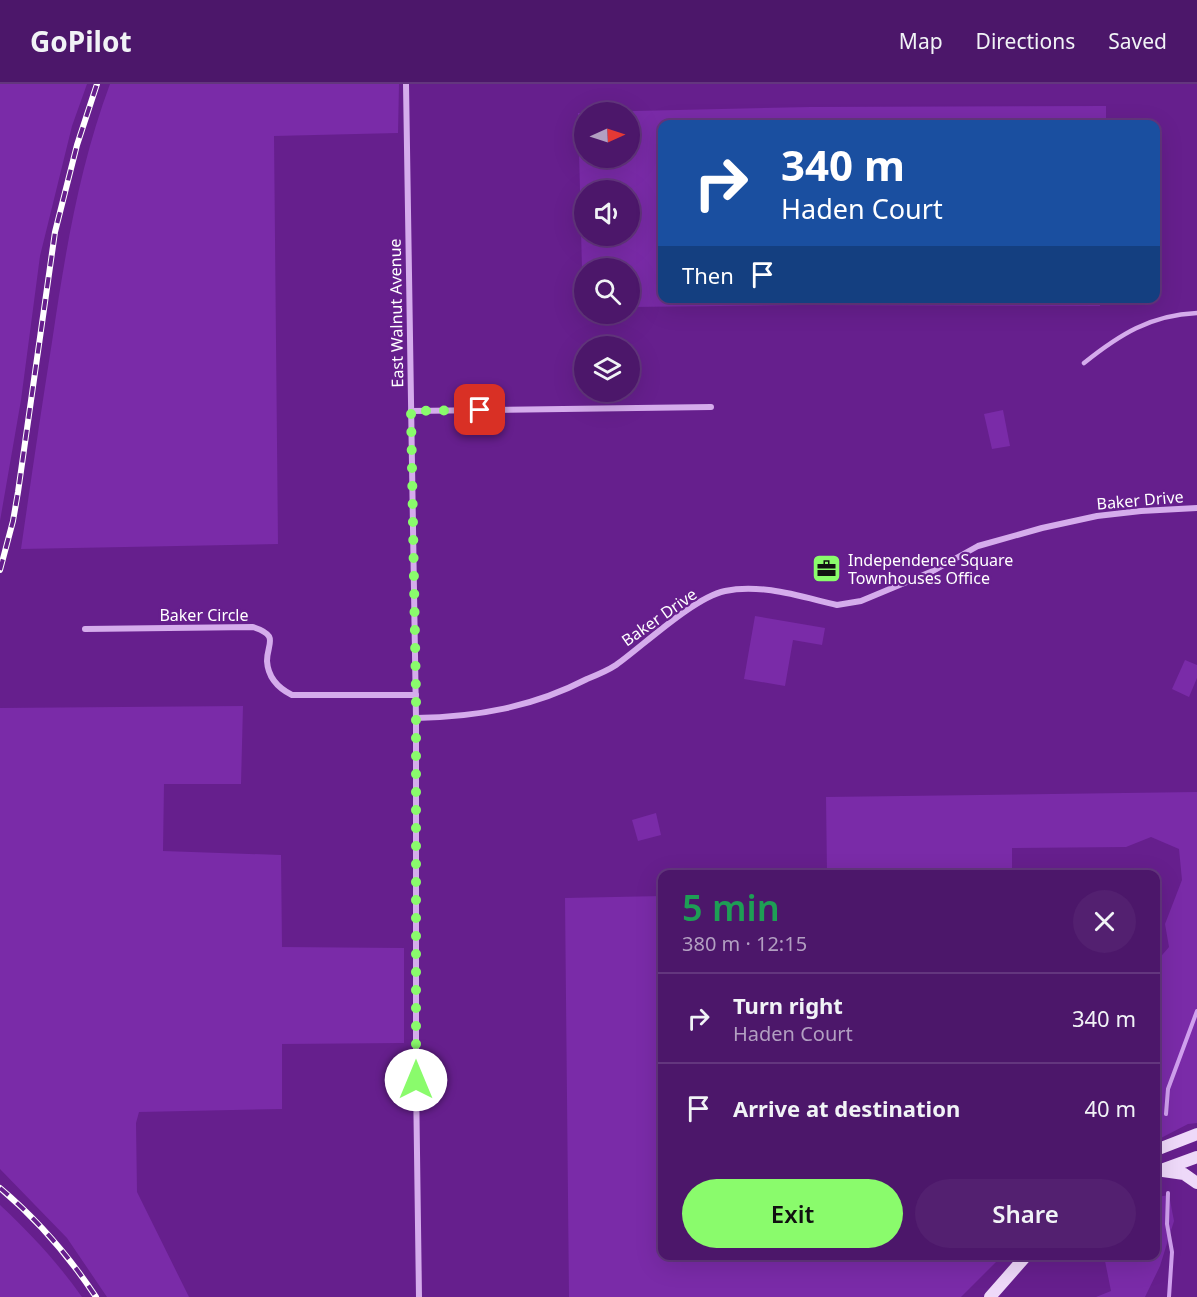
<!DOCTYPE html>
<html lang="en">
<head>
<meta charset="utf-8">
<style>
  :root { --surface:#4c176a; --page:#532070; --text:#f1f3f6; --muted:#b29fc1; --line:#63367e; --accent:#8afb6c }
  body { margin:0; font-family:"Noto Sans",sans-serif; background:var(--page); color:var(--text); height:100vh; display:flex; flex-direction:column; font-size:22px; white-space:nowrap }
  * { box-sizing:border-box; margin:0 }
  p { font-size:20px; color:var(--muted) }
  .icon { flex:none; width:33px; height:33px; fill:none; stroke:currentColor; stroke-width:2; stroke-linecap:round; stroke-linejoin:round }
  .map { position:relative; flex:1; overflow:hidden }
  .details { position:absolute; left:658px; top:786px; width:502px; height:390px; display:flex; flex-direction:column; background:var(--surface); border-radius:12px; box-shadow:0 6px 24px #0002,0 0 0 2px var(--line) }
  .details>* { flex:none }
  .guide { position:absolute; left:658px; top:36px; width:502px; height:183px; border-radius:12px; box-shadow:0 6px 24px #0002,0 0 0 2px var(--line); background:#1a4fa0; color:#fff; overflow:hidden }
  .needle { width:39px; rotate:87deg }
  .tools { position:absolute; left:574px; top:18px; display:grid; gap:12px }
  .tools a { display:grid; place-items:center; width:66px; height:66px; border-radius:50%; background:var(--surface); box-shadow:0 6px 24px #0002,0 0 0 2px var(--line); font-size:30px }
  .pin { position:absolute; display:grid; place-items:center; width:51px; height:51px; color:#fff; margin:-26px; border-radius:12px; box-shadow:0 3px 9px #0006 }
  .me { position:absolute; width:66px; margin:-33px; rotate:0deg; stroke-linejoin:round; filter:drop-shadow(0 0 4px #0008) }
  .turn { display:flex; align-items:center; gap:21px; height:126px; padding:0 24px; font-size:27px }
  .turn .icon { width:78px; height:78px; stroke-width:2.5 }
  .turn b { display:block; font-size:42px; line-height:51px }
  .then { display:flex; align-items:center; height:57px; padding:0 24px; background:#0003; gap:12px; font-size:22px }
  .round { display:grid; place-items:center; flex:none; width:63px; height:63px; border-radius:32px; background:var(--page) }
  .headline { display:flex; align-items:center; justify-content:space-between; height:102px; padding:0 24px }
  h1 { font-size:36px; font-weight:600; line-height:45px; color:#1e9e55 }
  .primary-button { display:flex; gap:12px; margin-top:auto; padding:12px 24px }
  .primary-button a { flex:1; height:69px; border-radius:36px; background:var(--accent); color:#111; font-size:24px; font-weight:600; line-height:69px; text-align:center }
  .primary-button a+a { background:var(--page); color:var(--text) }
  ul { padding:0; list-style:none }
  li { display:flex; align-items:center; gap:18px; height:90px; padding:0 24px; border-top:2px solid var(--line) }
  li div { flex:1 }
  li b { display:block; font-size:22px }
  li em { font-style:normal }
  header { display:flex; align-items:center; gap:36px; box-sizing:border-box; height:84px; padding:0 30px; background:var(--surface); border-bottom:2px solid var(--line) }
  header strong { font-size:28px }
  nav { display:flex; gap:33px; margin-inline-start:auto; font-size:21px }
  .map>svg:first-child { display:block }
  .green { fill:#7a2ba8; fill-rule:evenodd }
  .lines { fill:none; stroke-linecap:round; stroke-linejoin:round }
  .stream { stroke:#d0a0ee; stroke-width:4 }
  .service { stroke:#d5acec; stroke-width:4.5 }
  .minor { stroke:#d5acec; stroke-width:6 }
  .secondary { stroke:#eed9f9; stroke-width:12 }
  .rail-casing { stroke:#fff; stroke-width:6 }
  .rail { stroke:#661f8d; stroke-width:4; stroke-dasharray:11; stroke-linecap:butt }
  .route { stroke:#8afb6c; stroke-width:10; stroke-dasharray:0 18 }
  .labels { text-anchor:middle; stroke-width:4.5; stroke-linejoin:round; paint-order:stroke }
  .street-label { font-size:16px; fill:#fff; stroke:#661f8d }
  .poi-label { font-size:16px; fill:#fff; stroke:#661f8d; text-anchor:start }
</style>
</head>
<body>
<header>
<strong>GoPilot</strong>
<nav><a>Map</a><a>Directions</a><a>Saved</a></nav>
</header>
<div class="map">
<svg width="1197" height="1213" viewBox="0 0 1197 1213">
  <rect width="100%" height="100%" fill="#661f8d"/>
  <g class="green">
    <polygon points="0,0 87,0 72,42 40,172 21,316 0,437"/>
    <path d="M110,0H399L398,49L274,52L278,460L21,465C31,396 41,327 52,258C65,170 79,83 110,0Z"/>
    <path d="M1106,22V40H663V214H1100V222L804,221L630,223V184H585V224H583L578,29H585V74H630V28H591L811,23ZM585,106H630V152H585Z"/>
    <polygon points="1003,326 1010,362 992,365 984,330"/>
    <polygon points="755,532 825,544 822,561 793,556 785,602 744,595"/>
    <polygon points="1185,576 1197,581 1197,594 1189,613 1172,605"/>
    <polygon points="243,622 241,700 164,700 163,767 281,771 282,863 404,864 404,959 282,960 282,1025 139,1028 136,1039 137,1108 189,1213 107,1213 67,1154 0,1085 0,624"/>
    <polygon points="1197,708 1197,1039 1188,1040 1157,1056 1157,877 1169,863 1165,840 1182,796 1179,765 1151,753 1126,763 1012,764 1012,790 827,790 826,713"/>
    <polygon points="656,729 661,751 638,757 632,736"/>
    <polygon points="663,812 663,1172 1002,1172 961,1213 569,1213 565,814"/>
    <polygon points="1169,1111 1174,1137 1160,1182 1145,1213 1096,1213 1111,1207 1104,1172 1156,1172 1157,1113"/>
    <path d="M0,1121C31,1150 58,1179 82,1213H0Z"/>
  </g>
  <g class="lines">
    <g class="stream">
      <polyline points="1166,1030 1168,1005 1197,927"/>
      <polyline points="1168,1109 1167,1140 1172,1168 1169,1213"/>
    </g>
    <path class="service" d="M1084,279C1119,251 1150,231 1197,229"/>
    <g class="minor">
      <polyline points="406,0 416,634 416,996 419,1213"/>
      <polyline points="411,327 711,323"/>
      <path d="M85,545L253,543C280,552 267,559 267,577C268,594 278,604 292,611H416"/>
      <path d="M416,634C477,633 533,623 587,595C597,591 607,587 616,581C644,561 693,514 725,507C761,499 802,513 837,521L861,517L933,487L978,462L1042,444L1097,432L1141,427L1197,424"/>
    </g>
    <g class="secondary">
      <polyline points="1156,1066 1197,1050"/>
      <polyline points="1163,1087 1184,1090 1197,1099"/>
      <polyline points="1156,1088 1197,1073"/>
      <polyline points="990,1213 1026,1172"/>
    </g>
    <defs>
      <g id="rail">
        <polyline points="0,486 13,437 18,408 55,148 77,61 97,0"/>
        <path d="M0,1104C38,1136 69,1172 96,1213"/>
      </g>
    </defs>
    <use href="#rail" class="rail-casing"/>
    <use href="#rail" class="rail"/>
  </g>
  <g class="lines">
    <polyline class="route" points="416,996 416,611 411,327 480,326"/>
  </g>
  <defs>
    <symbol id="office-square" viewBox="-11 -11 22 22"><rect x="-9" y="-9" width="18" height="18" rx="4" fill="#8afb6c" stroke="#661f8d"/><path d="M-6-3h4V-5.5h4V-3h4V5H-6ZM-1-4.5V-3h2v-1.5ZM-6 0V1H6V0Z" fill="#111"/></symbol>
  </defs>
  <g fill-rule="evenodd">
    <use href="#office-square" x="810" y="468" width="33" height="33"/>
  </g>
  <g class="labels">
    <g class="street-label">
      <text transform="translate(396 229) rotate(-91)" y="6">East Walnut Avenue</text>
      <text transform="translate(1140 416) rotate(-5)" y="6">Baker Drive</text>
      <text x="204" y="537">Baker Circle</text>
      <text transform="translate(659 533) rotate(-35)" y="6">Baker Drive</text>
    </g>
    <g class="poi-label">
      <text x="848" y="482">Independence Square<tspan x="848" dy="18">Townhouses Office</tspan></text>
    </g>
  </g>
</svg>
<div class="tools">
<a><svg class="needle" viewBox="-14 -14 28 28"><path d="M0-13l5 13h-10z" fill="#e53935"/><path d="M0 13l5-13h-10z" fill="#b29fc1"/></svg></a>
<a><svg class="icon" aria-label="sound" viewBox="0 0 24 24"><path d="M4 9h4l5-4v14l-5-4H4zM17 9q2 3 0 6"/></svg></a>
<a><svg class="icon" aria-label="search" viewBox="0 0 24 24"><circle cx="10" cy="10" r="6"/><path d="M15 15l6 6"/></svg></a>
<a><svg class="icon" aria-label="layers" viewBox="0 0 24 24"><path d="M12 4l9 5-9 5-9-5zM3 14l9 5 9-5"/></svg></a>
</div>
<div class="pin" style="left:480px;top:326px;background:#d93025"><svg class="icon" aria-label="arrive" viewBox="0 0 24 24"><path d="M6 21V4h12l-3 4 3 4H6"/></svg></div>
<svg class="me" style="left:416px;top:996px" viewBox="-20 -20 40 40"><circle r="19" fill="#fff"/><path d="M0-13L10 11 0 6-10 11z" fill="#8afb6c"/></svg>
<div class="guide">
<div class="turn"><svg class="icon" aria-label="right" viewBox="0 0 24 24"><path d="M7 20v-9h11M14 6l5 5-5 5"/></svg><div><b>340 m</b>Haden Court</div></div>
<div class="then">Then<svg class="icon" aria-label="arrive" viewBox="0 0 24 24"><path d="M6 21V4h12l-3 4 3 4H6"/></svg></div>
</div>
<section class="details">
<div class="headline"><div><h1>5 min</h1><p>380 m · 12:15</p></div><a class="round"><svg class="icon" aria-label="close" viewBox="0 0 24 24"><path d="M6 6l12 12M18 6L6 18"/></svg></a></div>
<ul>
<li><svg class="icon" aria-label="right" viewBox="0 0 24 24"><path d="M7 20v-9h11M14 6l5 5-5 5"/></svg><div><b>Turn right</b><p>Haden Court</p></div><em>340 m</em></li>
<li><svg class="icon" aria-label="arrive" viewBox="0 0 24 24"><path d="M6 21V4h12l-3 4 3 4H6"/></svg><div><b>Arrive at destination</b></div><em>40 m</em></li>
</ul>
<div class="primary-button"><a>Exit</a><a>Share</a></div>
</section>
</div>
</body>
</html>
